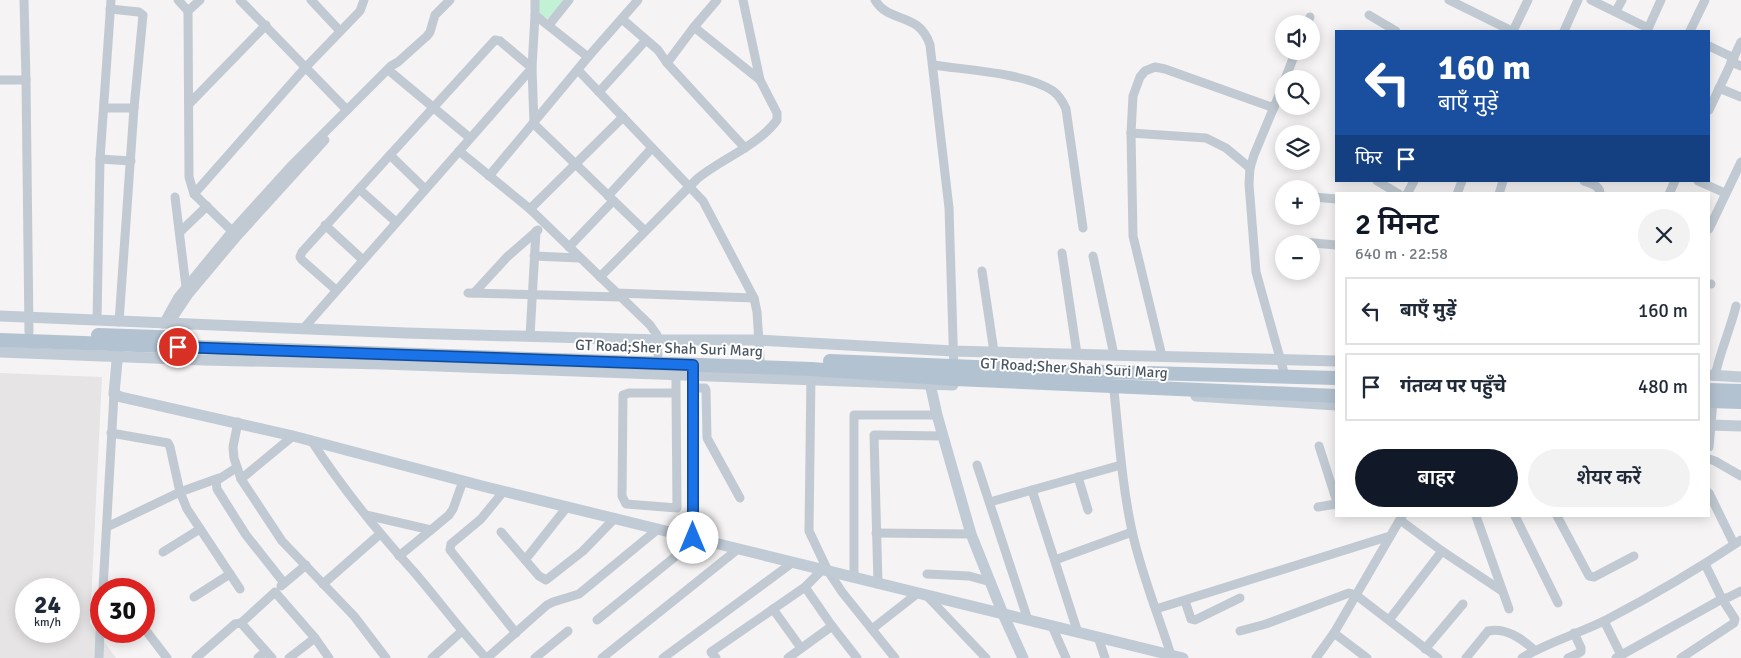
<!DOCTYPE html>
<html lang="hi">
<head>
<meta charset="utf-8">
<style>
  :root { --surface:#fff; --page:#f2f2f3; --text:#1f2937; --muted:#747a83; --line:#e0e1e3; --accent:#111827 }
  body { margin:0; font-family:Signika,"Noto Sans Devanagari",sans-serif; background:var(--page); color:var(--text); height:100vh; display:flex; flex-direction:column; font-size:19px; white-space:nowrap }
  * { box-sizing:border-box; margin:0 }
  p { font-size:16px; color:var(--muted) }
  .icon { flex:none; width:28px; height:28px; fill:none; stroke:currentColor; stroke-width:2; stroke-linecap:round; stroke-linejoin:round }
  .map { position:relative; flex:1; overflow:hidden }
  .panel { position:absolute; left:1335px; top:192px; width:375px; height:325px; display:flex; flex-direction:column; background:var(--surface); border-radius:0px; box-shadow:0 2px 12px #0003 }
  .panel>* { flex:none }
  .guide { position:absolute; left:1335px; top:30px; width:375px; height:152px; border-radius:0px; box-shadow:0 2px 12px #0003; background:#1a4fa0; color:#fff; overflow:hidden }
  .buttons { position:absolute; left:1275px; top:15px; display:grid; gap:10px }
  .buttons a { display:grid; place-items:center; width:45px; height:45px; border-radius:50%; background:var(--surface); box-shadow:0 2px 12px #0003; font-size:25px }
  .speed { position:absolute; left:15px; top:578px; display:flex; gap:10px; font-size:25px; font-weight:700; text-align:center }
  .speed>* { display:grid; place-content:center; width:65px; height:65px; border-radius:50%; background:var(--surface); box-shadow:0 2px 12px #0003; line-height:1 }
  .speed small { font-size:12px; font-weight:400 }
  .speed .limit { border:8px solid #d22; background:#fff; color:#111 }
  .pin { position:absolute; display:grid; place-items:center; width:42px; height:42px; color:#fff; margin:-21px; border:2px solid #fff; border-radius:50%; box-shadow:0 1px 5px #0007 }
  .me { position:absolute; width:55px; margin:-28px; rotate:0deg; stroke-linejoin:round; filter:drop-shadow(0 0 4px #0008) }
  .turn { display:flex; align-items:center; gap:18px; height:105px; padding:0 20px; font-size:22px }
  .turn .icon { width:65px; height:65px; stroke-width:2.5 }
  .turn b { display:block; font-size:35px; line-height:42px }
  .then { display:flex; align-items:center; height:48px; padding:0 20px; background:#0003; gap:10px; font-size:19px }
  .round { display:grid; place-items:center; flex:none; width:52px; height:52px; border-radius:26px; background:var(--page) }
  .headline { display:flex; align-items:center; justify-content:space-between; height:85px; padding:0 20px }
  h1 { font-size:30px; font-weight:600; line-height:38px; color:var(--accent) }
  .action { display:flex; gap:10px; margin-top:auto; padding:10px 20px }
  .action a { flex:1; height:58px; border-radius:30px; background:var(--accent); color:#fff; font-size:20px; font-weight:600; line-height:58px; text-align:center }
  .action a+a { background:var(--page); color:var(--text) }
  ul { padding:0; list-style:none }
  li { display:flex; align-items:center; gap:15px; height:68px; margin:0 10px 8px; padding:0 10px; border:2px solid var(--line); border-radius:0px }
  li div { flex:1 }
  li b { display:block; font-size:19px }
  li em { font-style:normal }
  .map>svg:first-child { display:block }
  .education { fill:#e6e4e5; fill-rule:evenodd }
  .green { fill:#c3f1d5 }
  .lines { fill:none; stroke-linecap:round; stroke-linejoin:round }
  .street { stroke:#c1cad2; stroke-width:9 }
  .secondary { stroke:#c1cbd6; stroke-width:11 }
  .primary { stroke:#b3c2d1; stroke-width:14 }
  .route-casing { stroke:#114b97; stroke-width:12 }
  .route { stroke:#1a73e8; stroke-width:9 }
  .labels { text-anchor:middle; stroke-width:4; stroke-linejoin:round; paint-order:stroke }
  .street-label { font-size:15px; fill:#4a5661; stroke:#fff }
</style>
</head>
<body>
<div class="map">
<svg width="1741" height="658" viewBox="0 0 1741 658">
  <rect width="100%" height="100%" fill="#f5f3f3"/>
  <path class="education" d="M0,373L102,377L90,623L116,658H0ZM26,589H69V631H26Z"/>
  <polygon class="green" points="538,0 565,0 549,19 539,14"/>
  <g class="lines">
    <g class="street">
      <polyline points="24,0 26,80 29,332"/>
      <polyline points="178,0 188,11"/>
      <polyline points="200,0 188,11 189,177 194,194 232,231"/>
      <polyline points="240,0 347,110"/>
      <polyline points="311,0 340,31"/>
      <polyline points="535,0 535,15"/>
      <path d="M875,0C889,24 919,11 930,45L949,208L954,371"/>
      <polyline points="1449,0 1512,31"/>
      <polyline points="1591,0 1648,28"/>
      <polyline points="110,9 139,12 143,15 134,108 119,322"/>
      <polyline points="1616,11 1622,0"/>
      <polyline points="1369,15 1396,31"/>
      <polyline points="622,19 658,50 667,63 745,148"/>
      <polyline points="1307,24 1310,17"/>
      <polyline points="549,25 569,0"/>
      <polyline points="694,27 717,0"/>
      <polyline points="1513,31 1528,0"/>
      <polyline points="1564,31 1578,0"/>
      <polyline points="1647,31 1661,0"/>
      <polyline points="1690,31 1705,0"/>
      <polyline points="1709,46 1734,58"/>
      <polyline points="588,57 535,15 532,68 534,124 645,231"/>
      <polyline points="1731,62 1741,66"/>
      <polyline points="667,63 694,27 760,80"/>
      <path d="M933,65C966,70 1027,73 1053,91C1060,96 1063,102 1066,109L1083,228"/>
      <polyline points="578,70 703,201 754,298 757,312 760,359"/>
      <polyline points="392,73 470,138"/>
      <polyline points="1285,79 1296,51"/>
      <polyline points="0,80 26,80"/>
      <polyline points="1284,83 1254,155 1250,168 1249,184 1256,272 1285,376"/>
      <polyline points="1719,88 1741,97"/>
      <polyline points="599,92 646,40"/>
      <polyline points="189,104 266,25"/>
      <polyline points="104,108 134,108"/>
      <polyline points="1709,110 1741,42"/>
      <polyline points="1131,133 1206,138 1226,148 1250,168"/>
      <polyline points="459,151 530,209 650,325 657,335 658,355"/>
      <polyline points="100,159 131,161"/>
      <polyline points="489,176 588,57 638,0"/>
      <polyline points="1377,181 1399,194"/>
      <path d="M1584,181C1591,184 1600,185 1600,194"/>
      <polyline points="1698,181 1725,193"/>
      <polyline points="359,189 396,222"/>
      <polyline points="194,194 305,68 360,11 364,0"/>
      <polyline points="1407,194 1414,181"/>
      <polyline points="1457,194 1462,181"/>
      <polyline points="1499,194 1503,181"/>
      <polyline points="1669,194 1675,181"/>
      <polyline points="608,196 652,148"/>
      <polyline points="175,197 186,287"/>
      <polyline points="1314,197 1336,199"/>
      <polyline points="530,209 623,117"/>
      <polyline points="325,225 363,260"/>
      <polyline points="1709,229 1741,162"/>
      <polyline points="180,232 207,206"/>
      <polyline points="1292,241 1336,245"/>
      <polyline points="569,247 613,201"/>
      <polyline points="1062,253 1077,354"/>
      <polyline points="534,256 579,258"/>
      <polyline points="1093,256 1114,355"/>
      <polyline points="982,271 994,352"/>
      <path d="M600,277L697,179C721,159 758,146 777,120V113L760,80L743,0"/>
      <polyline points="1709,284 1711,284"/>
      <polyline points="336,290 302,260 300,257 302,252 390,155 425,189"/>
      <polyline points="468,293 620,297"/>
      <polyline points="474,293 507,257 538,230"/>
      <polyline points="616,293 754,298"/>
      <polyline points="173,318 189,294 236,238 325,140"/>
      <polyline points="97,320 100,159 111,0"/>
      <polyline points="163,324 178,297 232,231 290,167 391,66 398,62 427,36 430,32 435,15 450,0"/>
      <polyline points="303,329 532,68 500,41 495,40 390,155"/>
      <polyline points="530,336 536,231"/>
      <polyline points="1162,356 1133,236 1131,133 1133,96 1140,77 1145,71 1155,67 1165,69 1274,108"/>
      <polyline points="693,371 693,538"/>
      <polyline points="811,374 809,531 828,571 842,592 895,658"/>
      <polyline points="676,375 676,393 677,508 626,504 622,496 623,395 629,393 676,393"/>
      <path d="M1715,376C1720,352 1730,330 1736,306"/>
      <path d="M1112,385L1114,391C1119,438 1122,485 1132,531C1141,573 1158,614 1171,655"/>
      <polyline points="693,388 705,388 706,390 707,438 740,498"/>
      <polyline points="238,422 233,447 234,458 241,479 282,541 354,616 386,658"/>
      <polyline points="111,433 168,443 170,447 180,492 187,509 240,589"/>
      <path d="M311,440C342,488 377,531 415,573C439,601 461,631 486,658"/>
      <polyline points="1319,446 1336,499"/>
      <polyline points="1709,447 1713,401"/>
      <polyline points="1709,459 1715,461 1741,476"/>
      <polyline points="977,465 1028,620"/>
      <polyline points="236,468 216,481 217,489 246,535 284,583"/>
      <polyline points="1078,477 1088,510"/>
      <polyline points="241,479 293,436"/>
      <polyline points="503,492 481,519 451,544 450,550 516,633"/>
      <polyline points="1709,493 1734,544"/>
      <polyline points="990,502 1032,490"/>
      <polyline points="1318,507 1336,504"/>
      <polyline points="366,515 431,530 449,515 453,509 463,481"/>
      <polyline points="1476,516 1509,609"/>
      <polyline points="1515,516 1558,603"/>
      <polyline points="1557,516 1589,576 1594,577 1634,556"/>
      <polyline points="1400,520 1442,551 1502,591"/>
      <polyline points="107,527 180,492 219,478"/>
      <polyline points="501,532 539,576 546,580 583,551 614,519"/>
      <polyline points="876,533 971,534"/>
      <polyline points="163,552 200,529"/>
      <polyline points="399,556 431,530"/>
      <polyline points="525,560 567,507"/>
      <polyline points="1055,560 1132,532"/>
      <polyline points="927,574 969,576 991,582"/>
      <polyline points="854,578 854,415 937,415"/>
      <polyline points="323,584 380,534"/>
      <polyline points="878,584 874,435 943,436"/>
      <polyline points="281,586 306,565"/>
      <polyline points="805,587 832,626 857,658"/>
      <polyline points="103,589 114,394"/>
      <polyline points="927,596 986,658"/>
      <polyline points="194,597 230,574"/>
      <polyline points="1185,601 1191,619 1195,620 1240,598"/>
      <polyline points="773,609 801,648"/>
      <polyline points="1156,609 1390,536"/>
      <polyline points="597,620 697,539"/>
      <polyline points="1389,620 1442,551"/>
      <polyline points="1604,621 1621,655"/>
      <polyline points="241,623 275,592 315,638"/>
      <polyline points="1052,626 1066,658"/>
      <polyline points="144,628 167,658"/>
      <polyline points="872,629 918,593"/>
      <polyline points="1240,631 1266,624 1349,593 1356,595 1438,658"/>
      <polyline points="1078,633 1032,490 1121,465"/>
      <polyline points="1334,633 1367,658"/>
      <polyline points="1098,637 1105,658"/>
      <polyline points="1425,649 1463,604"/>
      <polyline points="99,658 101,606"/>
      <polyline points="196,658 235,624 241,623 272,658"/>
      <polyline points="258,658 265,652"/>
      <polyline points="289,658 315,638 329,658"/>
      <polyline points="432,658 462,631"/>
      <polyline points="487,658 547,605 553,602 579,594 658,529"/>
      <polyline points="535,658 568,631"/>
      <polyline points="602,658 738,549"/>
      <polyline points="663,658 792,563"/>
      <polyline points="716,658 711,652 805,587 823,569"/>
      <polyline points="788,658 832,626"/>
      <polyline points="1316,658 1334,633 1402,516"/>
      <path d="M1466,658L1488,631C1505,627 1523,639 1534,650"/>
      <path d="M1522,658C1548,642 1578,634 1606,620C1652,596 1698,569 1741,540"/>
      <polyline points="1568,658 1581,652 1581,648 1574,633"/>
      <polyline points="1616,658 1722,599 1705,564"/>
      <polyline points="1681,658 1734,623 1735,619 1722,599 1729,597 1741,591"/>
    </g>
    <g class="secondary">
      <polyline points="0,316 406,333 659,340 759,340 953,351 1336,361"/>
      <polyline points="118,350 114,394 121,397 293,436 486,487 1183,658"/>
      <polyline points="0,352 204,360 383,364 953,385"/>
      <polyline points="1709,375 1741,377"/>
      <polyline points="929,379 937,415 971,534 1003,614 1023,658"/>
      <polyline points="1196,396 1336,405"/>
      <polyline points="1709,425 1741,426"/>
    </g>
    <g class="primary">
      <polyline points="98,335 187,338"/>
      <polyline points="0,340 811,369 955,379 1336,396"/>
      <polyline points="830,361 1070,371 1336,378"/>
      <polyline points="1709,390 1741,391"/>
      <polyline points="1709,401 1741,402"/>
    </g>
  </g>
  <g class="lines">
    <defs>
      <polyline id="route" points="178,347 693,365 693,538"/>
    </defs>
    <use href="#route" class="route-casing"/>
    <use href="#route" class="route"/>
  </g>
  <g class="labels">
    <g class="street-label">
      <text transform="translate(669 348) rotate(2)" y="5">GT Road;Sher Shah Suri Marg</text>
      <text transform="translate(1074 368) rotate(3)" y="5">GT Road;Sher Shah Suri Marg</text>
    </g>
  </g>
</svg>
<div class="buttons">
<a><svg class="icon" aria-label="sound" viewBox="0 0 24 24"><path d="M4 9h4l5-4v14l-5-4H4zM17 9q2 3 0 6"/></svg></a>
<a><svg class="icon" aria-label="search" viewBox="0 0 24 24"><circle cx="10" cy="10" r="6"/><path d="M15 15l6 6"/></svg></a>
<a><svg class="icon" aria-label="layers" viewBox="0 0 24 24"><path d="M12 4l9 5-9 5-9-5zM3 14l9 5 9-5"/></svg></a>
<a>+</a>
<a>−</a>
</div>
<div class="speed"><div>24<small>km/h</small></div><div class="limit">30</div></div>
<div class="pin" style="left:178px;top:347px;background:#d93025"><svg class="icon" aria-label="arrive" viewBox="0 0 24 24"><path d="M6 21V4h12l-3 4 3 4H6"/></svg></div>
<svg class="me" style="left:693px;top:538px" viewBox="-20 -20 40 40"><circle r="19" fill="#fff"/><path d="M0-13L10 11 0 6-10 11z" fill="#1a73e8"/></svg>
<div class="guide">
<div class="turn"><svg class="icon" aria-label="left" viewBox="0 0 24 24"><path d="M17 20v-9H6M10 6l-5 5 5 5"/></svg><div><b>160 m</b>बाएँ मुड़ें</div></div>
<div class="then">फिर<svg class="icon" aria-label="arrive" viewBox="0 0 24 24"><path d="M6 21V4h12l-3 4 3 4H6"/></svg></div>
</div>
<section class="panel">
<div class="headline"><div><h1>2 मिनट</h1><p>640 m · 22:58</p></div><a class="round"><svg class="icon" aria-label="close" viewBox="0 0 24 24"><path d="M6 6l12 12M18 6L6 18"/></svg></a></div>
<ul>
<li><svg class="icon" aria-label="left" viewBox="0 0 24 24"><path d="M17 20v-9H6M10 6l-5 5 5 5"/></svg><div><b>बाएँ मुड़ें</b></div><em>160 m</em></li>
<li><svg class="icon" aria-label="arrive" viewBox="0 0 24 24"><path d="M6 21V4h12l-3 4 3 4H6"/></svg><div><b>गंतव्य पर पहुँचे</b></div><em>480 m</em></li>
</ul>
<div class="action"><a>बाहर</a><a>शेयर करें</a></div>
</section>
</div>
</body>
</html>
